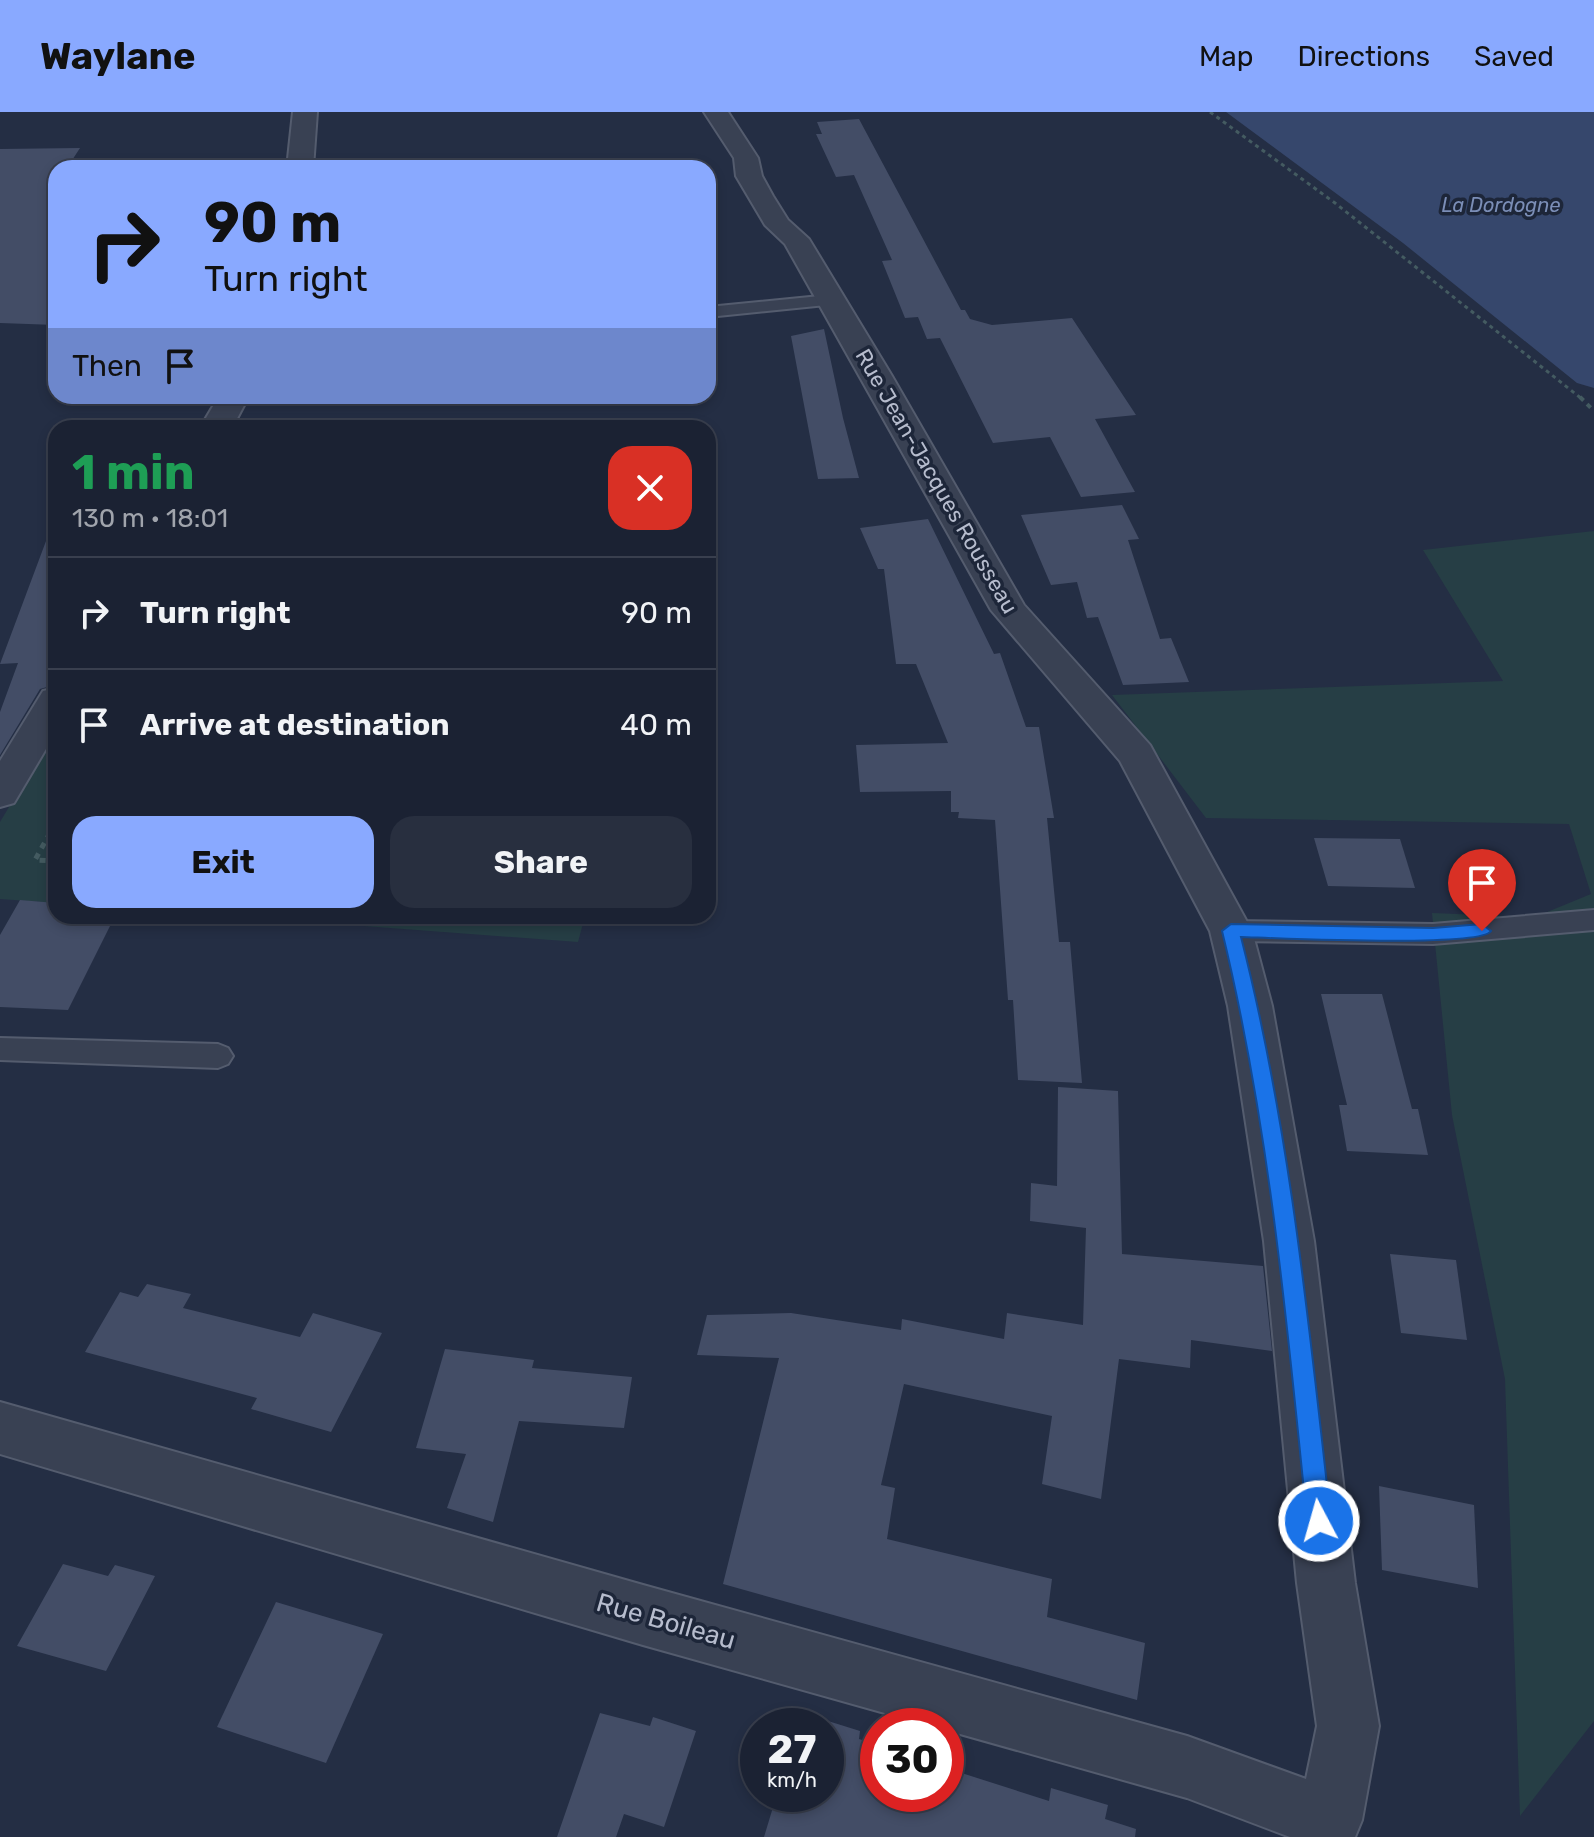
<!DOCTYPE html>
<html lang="en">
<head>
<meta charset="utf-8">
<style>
  :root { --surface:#1b2233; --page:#282f3f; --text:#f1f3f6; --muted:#a0a4ac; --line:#393f4e; --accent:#89a9ff }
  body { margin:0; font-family:Rubik,sans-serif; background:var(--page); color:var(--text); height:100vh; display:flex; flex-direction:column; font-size:30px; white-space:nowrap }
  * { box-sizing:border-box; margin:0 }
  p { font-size:26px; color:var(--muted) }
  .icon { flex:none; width:44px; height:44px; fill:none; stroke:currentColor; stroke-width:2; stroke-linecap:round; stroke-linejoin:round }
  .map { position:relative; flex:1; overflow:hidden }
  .side { position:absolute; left:48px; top:308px; width:668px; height:504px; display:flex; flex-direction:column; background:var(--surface); border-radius:24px; box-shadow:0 4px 12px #0003,0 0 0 2px var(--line) }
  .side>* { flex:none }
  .guide { position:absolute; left:48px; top:48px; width:668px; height:244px; border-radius:24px; box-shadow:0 4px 12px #0003,0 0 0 2px var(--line); background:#89a9ff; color:#111; overflow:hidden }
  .speed { position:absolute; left:740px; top:1596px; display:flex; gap:16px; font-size:40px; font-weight:700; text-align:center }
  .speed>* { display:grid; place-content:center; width:104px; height:104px; border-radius:50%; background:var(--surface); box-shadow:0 4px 12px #0003,0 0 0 2px var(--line); line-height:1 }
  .speed small { font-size:20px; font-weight:400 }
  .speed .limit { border:12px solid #d22; background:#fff; color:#111 }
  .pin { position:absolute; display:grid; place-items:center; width:68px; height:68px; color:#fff; margin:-82px -34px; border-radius:50% 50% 50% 0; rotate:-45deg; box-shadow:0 0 8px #0007 }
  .pin .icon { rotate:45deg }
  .me { position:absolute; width:88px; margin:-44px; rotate:354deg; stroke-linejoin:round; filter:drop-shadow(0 0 6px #0008) }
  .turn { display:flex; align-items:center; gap:28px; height:168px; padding:0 24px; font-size:36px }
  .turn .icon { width:104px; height:104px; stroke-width:2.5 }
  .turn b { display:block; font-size:56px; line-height:68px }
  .then { display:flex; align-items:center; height:76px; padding:0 24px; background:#0003; gap:16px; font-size:30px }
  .round { display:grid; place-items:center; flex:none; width:84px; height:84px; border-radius:24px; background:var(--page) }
  .summary { display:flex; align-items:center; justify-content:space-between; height:136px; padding:0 24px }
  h1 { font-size:48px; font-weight:700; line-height:60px; color:#1e9e55 }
  .primary-button { display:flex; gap:16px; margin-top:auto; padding:16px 24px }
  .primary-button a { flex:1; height:92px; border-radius:24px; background:var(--accent); color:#111; font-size:32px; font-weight:700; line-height:92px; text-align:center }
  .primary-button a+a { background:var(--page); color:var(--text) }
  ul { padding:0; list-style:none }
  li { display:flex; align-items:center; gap:24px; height:112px; padding:0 24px; border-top:2px solid var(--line) }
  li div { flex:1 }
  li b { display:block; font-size:30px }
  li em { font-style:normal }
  header { display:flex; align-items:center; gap:48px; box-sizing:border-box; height:112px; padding:0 40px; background:var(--accent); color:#111 }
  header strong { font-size:38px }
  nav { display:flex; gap:44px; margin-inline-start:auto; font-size:28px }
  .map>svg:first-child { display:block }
  .green { fill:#263e45 }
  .water { fill:#36476c }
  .building { fill:#434d66 }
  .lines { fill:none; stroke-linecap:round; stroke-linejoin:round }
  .lane-casing { stroke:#545c6e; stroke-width:4 }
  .street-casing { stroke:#545c6e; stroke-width:4 }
  .path-far2 { stroke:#445b61; stroke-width:3; stroke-dasharray:4 4; stroke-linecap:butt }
  .path-far1 { stroke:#445b61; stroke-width:4; stroke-dasharray:5 5; stroke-linecap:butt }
  .path { stroke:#445b61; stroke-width:5; stroke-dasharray:6 6; stroke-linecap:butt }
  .lane { fill:#394153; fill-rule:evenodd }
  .street { fill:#394153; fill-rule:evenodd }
  .route { fill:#1a73e8; stroke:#114b97; stroke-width:2 }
  .labels { text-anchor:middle; stroke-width:7; stroke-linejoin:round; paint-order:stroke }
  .far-water-label { font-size:20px; font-style:italic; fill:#7b8eb7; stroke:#1d2639 }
  .street-label { font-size:22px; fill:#b6bccd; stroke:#1d2639 }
  .near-street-label { font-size:26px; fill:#b6bccd; stroke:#1d2639 }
</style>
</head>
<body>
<header>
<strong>Waylane</strong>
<nav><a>Map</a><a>Directions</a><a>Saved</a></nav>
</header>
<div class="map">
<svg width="1594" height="1725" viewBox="0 0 1594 1725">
  <rect width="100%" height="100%" fill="#242e44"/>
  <g class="green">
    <polygon points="1594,419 1594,1609 1520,1704 1505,1267 1452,1003 1432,801 1535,805 1591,782 1569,712 1206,706 1112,583 1503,569 1423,438"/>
    <polygon points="56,617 56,791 0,787 0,710"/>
    <polygon points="232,804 585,804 578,830"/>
  </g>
  <polygon class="water" points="1226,0 1594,0 1594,276 1577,271 1403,131"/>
  <g class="building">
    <polygon points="859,7 961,198 965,198 970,207 992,213 1072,206 1136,303 1095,307 1135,380 1081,385 1050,325 993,331 940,226 927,227 918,205 905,206 882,149 892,148 854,63 836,65 816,22 822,22 817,10"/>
    <polygon points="80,36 67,56 56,56 56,213 0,211 0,37"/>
    <polygon points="824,217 843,306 859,366 818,367 791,224"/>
    <polygon points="1122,393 1139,427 1128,428 1160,527 1171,526 1189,570 1123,573 1098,505 1087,506 1077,470 1051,473 1021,403"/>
    <polygon points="928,407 994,542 1000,541 1026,615 1039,615 1054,706 1047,706 1059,830 1070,830 1082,971 1018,968 1013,888 1008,888 995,708 958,706 959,700 951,700 951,679 860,680 856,633 948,631 916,552 896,552 884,457 878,457 860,416"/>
    <polygon points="52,413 56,414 56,561 47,575 40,577 0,643 0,600 18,551 0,552"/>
    <polygon points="1314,726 1400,727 1415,776 1328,774"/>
    <polygon points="20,788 56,791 56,804 115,804 68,898 0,895 0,823"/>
    <polygon points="1321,882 1382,882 1412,997 1418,997 1428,1043 1347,1039 1339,993 1347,993"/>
    <polygon points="1058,975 1118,979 1122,1142 1263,1154 1272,1239 1191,1228 1190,1256 1119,1247 1101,1387 1042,1372 1052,1304 904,1272 881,1373 895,1376 887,1427 1052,1467 1047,1505 1145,1531 1137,1588 723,1472 779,1246 697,1243 707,1203 791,1201 901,1218 902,1207 1004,1227 1007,1201 1083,1213 1086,1116 1030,1109 1031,1071 1057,1074"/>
    <polygon points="1390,1142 1456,1148 1467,1228 1401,1221"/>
    <polygon points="147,1172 191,1182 183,1196 300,1225 313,1201 382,1221 331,1320 251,1297 257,1286 85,1240 120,1180 138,1185"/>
    <polygon points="445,1237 534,1248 532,1256 632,1265 624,1316 519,1309 493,1410 447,1396 466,1342 416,1336"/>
    <polygon points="1379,1374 1474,1393 1478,1476 1382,1458"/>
    <polygon points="63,1452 108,1464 115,1453 155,1464 106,1559 17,1534"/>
    <polygon points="276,1490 383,1522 326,1651 217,1615"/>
    <polygon points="600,1601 650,1614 653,1605 696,1619 664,1715 624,1702 616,1725 557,1725"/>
    <polygon points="812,1604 860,1619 859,1627 878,1633 878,1682 946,1682 946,1656 1049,1689 1051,1676 1108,1693 1105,1707 1136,1717 1135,1725 764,1725 777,1682 826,1682 826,1614 810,1614"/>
  </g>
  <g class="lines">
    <defs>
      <g id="lane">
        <polygon points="830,183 836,184 839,188 836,192 708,205 708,195"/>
        <polygon points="1594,798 1594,818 1433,832 1231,829 1221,826 1217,819 1221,812 1231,809 1433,812"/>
        <polygon points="0,926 218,932 228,936 233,944 228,952 218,956 0,948"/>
      </g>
      <g id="street">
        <polygon points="293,0 317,0 313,56 287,56"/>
        <polygon points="704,0 728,0 758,46 762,64 773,84 788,108 809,127 892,264 1024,493 1150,633 1252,819 1272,894 1314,1129 1355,1471 1379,1614 1362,1708 1355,1725 1290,1725 1187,1686 946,1618 946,1614 931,1614 643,1533 0,1342 0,1290 643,1473 1187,1624 1306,1667 1317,1614 1297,1471 1264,1129 1228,894 1210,819 1120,649 991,498 785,132 765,113 736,64 734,46"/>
        <polygon points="219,284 249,284 232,316 200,316"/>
        <polygon points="56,576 56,620 14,691 0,695 0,649 43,579"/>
      </g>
    </defs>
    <use href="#lane" class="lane-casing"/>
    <use href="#street" class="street-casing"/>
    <polyline class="path-far2" points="1210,0 1335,91 1582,287"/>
    <polyline class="path-far1" points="1580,285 1594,299"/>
    <polyline class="path" points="56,710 35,748 56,749"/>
    <use href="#lane" class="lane"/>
    <use href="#street" class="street"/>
  </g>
  <path class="route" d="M1231,812L1433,816L1482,812L1491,819C1480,836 1274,826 1241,825C1290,1016 1309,1213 1331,1409L1327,1417L1319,1420L1310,1417L1307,1409C1287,1211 1269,1012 1222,819Z"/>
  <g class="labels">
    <g class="far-water-label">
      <text x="1501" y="100">La Dordogne</text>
    </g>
    <g class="street-label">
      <text transform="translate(937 369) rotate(60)" y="8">Rue Jean-Jacques Rousseau</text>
    </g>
    <g class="near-street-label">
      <text transform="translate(666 1509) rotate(16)" y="9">Rue Boileau</text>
    </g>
  </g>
</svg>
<div class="speed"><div>27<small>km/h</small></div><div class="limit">30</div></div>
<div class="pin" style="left:1482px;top:819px;background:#d93025"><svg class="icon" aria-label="arrive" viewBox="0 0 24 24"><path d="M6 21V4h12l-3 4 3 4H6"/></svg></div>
<svg class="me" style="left:1319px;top:1409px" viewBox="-20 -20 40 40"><circle r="17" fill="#1a73e8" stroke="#fff" stroke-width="3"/><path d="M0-11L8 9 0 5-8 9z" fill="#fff"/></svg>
<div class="guide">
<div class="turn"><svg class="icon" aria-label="right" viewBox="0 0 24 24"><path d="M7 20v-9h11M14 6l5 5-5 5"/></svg><div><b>90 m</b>Turn right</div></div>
<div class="then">Then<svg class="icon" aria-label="arrive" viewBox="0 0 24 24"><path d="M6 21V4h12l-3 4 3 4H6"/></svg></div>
</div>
<section class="side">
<div class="summary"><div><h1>1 min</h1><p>130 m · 18:01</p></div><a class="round" style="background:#d93025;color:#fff"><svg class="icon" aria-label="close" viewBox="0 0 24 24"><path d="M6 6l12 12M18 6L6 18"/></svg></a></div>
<ul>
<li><svg class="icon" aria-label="right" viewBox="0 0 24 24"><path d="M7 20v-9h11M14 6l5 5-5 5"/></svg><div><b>Turn right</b></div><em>90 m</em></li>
<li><svg class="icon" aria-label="arrive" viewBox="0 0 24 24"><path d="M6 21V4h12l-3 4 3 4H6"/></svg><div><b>Arrive at destination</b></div><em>40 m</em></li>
</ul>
<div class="primary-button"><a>Exit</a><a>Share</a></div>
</section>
</div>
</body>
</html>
